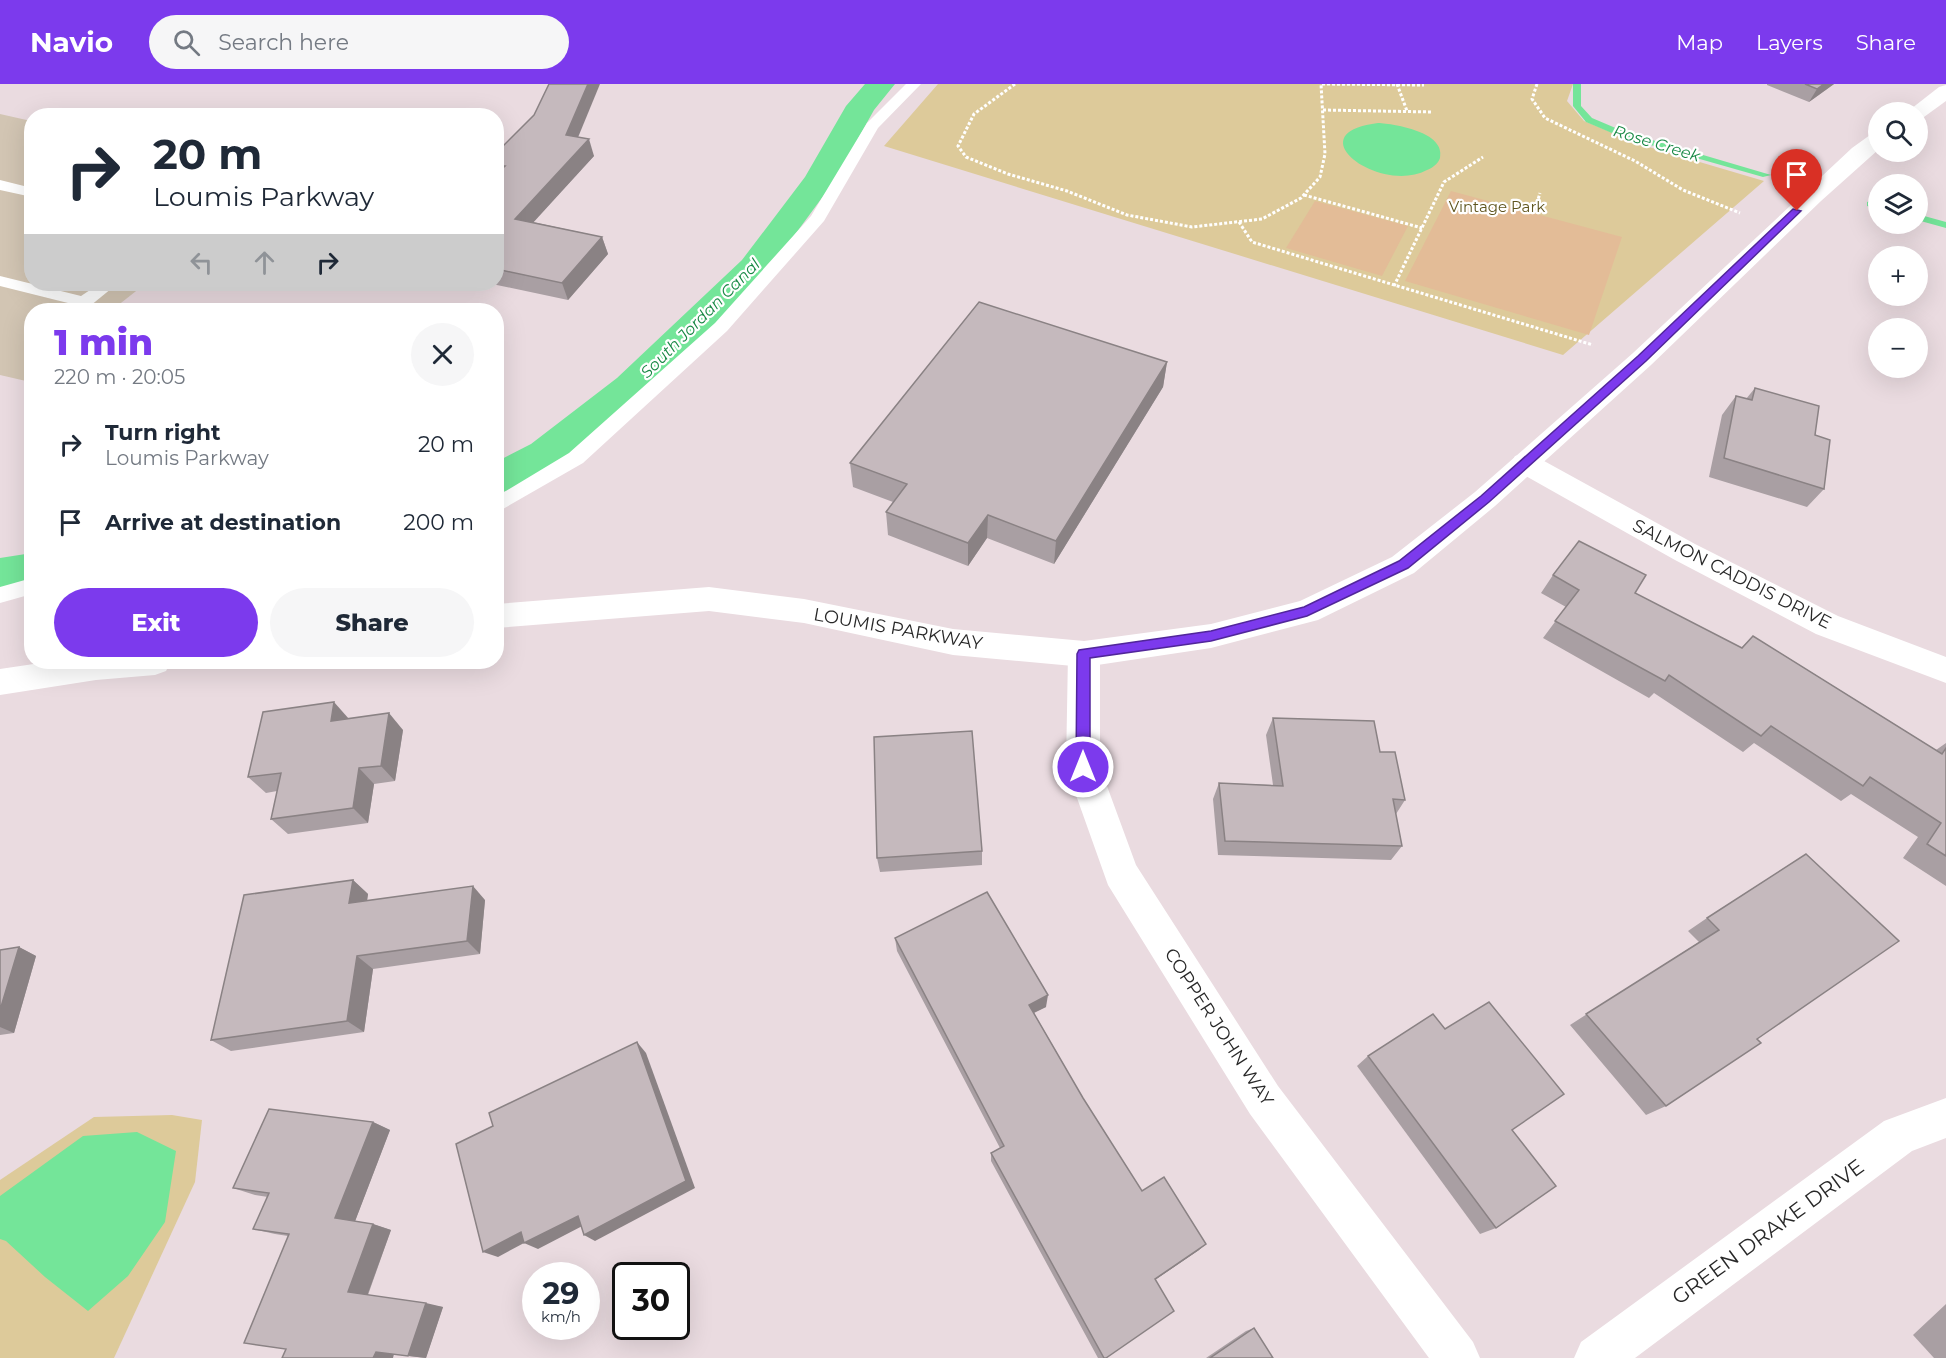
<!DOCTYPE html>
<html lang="en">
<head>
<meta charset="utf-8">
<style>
  :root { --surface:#fff; --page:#f6f6f7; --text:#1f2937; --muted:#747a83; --accent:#7c3aed }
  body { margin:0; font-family:Montserrat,sans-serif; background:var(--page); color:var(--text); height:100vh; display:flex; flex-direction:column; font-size:22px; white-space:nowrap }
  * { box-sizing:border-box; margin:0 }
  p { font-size:20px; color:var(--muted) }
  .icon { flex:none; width:33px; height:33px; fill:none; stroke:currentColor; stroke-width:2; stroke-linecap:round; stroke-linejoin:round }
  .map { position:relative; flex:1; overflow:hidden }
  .side { position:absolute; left:24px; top:219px; width:480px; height:366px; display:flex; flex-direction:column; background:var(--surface); border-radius:24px; box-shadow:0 6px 24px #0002 }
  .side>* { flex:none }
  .banner { position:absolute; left:24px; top:24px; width:480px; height:183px; border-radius:24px; box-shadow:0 6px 24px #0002; background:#fff; color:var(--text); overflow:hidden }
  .fabs { position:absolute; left:1868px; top:18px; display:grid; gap:12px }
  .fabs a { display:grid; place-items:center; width:60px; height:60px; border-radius:50%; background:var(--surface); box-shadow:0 6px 24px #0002; font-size:30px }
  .speed { position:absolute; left:522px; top:1178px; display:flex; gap:12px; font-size:30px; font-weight:700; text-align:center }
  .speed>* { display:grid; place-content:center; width:78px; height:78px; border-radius:50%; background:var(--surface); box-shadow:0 6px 24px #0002; line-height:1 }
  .speed small { font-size:15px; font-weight:400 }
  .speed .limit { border:3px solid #111; border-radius:9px; background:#fff; color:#111 }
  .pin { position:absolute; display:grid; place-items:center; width:51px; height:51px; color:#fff; margin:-62px -26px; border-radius:50% 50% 50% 0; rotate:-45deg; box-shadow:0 0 6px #0007 }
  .pin .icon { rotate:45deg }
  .me { position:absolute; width:66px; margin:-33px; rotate:0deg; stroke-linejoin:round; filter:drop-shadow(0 0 4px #0008) }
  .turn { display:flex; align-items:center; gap:21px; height:126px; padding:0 30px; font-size:27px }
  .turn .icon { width:78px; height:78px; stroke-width:2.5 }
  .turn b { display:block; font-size:42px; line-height:51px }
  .lanes { display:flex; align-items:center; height:57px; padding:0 30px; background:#0003; justify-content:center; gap:30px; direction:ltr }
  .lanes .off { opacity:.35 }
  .round { display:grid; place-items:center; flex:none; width:63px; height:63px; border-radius:32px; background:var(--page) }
  .headline { display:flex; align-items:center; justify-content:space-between; height:102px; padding:0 30px }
  h1 { font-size:36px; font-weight:800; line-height:45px; color:var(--accent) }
  .action { display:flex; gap:12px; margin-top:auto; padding:12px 30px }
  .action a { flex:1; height:69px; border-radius:36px; background:var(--accent); color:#fff; font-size:24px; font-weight:800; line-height:69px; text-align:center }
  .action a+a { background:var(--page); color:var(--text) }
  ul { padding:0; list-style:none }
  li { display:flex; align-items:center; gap:18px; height:78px; padding:0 30px }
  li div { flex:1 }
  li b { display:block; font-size:22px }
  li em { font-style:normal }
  header { display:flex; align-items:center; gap:36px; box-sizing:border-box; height:84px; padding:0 30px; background:var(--accent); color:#fff }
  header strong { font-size:28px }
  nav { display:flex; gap:33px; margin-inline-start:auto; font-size:21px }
  .search { width:420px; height:54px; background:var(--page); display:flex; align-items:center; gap:15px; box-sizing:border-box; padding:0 21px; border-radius:33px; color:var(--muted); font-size:22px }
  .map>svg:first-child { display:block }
  .green { fill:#ddca9a }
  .cemetery { fill:#d2c5b3 }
  .pitch { fill:#e3bc97 }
  .water { fill:#74e599 }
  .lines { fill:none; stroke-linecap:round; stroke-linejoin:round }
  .stream { fill:#74e599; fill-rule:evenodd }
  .canal { fill:#74e599; fill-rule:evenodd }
  .path { stroke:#fff; stroke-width:3; stroke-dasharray:3 2; stroke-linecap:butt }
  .service { fill:#fff; fill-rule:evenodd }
  .minor { fill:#fff; fill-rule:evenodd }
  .tertiary { fill:#fff; fill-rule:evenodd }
  .wall { fill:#a99fa3 }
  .shaded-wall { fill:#8a8284 }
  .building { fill:#c5b9bd; stroke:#8a8284; stroke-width:1.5 }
  .route { fill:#7c3aed; stroke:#51269a; stroke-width:1.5 }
  .labels { text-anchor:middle; stroke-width:4.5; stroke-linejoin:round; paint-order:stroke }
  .far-park-label { font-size:15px; fill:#5f551e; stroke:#fff }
  .far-water-label { font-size:16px; font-style:italic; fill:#178844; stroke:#fff }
  .street-label { font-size:18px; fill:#282828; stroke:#fff }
  .near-street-label { font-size:21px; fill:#282828; stroke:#fff }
</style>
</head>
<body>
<header>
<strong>Navio</strong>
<div class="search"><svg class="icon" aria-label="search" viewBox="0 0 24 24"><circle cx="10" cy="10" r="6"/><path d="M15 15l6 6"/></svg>Search here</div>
<nav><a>Map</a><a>Layers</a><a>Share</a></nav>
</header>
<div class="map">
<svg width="1946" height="1274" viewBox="0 0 1946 1274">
  <rect width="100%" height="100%" fill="#eadbe0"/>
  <g class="green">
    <polygon points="938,0 1573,0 1567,17 1584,37 1642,61 1764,97 1563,271 884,62"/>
    <polygon points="172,1031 202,1036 195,1098 114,1274 0,1274 0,1096 94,1033"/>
  </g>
  <polygon class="cemetery" points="0,30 31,37 32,200 145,200 112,226 32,226 31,293 26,297 0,291"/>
  <g class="pitch">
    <polygon points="1451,107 1622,153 1589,251 1405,197"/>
    <polygon points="1315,117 1408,142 1382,192 1286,164"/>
  </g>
  <g class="water">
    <path d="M1378,39C1395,40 1446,48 1440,74C1438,80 1432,84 1427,86C1380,111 1295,49 1378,39Z"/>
    <polygon points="137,1048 176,1067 165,1138 128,1192 88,1227 45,1193 6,1157 0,1155 0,1112 83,1052"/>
  </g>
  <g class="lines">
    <g class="stream">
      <polygon points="1573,0 1581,0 1581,22 1592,34 1625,48 1771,91 1763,93 1619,52 1586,38 1573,22"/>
      <polygon points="1870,117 1878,119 1878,125 1867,122 1867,118"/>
      <polygon points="1917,130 1946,138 1946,144 1917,136"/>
    </g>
    <g class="canal">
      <polygon points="865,0 895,0 874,26 835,96 766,190 643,312 559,380 510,406 496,410 496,378 531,360 617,294 742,176 805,93 846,22"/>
      <polygon points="32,469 32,501 0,506 0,474"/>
    </g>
    <g class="path">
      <polyline points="1015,0 974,30 958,62 966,73 1008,90 1067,107 1127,131 1192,143 1262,135 1301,114 1320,93 1325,70 1321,0"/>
      <polyline points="1322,0 1424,1"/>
      <polyline points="1397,0 1407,27"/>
      <polyline points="1537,0 1532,15 1545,34 1635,77 1683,106 1740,129"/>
      <polyline points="1323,26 1433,28"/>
      <polyline points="1304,111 1422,144"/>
      <polyline points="1534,129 1540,109"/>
      <polyline points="1239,138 1252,158 1593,261"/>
      <polyline points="1394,202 1444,98 1483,73"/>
    </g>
    <g class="service">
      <polygon points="906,0 921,0 878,44 824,137 727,247 583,379 496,429 496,413 569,369 715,239 811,132 867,39"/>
      <polygon points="0,96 32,104 32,113 0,106"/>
      <polygon points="0,192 81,212 99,200 117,200 90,222 84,223 0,202"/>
      <polygon points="32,494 32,510 0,519 0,503"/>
    </g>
    <g class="minor">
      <polygon points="1525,369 1535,372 1695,460 1838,532 1946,573 1946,599 1816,550 1675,476 1515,386 1511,379 1515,372"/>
      <polygon points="1084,557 1095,561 1100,570 1100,683 1136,781 1278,1002 1473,1258 1480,1274 1429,1274 1250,1030 1108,801 1066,683 1068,570 1073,561"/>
      <polygon points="1946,1014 1946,1054 1912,1067 1635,1274 1574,1274 1581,1258 1884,1037"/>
    </g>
    <g class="tertiary">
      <polygon points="1946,1 1946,17 1924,33 1917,35 1917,28 1907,28 1939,3"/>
      <polygon points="1878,50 1878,66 1821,117 1651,281 1495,422 1414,489 1318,536 1211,564 1084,583 953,571 804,539 709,527 496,544 496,520 709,503 804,515 953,545 1084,557 1211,540 1300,517 1392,473 1475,408 1633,269 1852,64 1870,51"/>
      <polygon points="47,578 171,578 166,587 155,591 96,596 0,611 0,585"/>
    </g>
  </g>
  <g class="wall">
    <polygon points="1767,0 1834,0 1809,18 1767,1"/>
    <polygon points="578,53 594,72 533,138 602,153 608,170 568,216 492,200 496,200 496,69"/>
    <polygon points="1167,278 1163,303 1054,480 987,454 968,482 888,451 886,428 893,418 853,403 850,379"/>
    <polygon points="1755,304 1815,351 1824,405 1807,423 1709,393 1722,331 1736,312 1746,315"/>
    <polygon points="1553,491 1635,509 1741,564 1753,552 1936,666 1946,659 1946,802 1903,774 1918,753 1851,710 1841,717 1754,659 1743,668 1654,609 1649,614 1543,554 1566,523 1541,509"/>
    <polygon points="1273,634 1380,668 1405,716 1396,730 1402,762 1391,776 1218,771 1213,715 1219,699 1273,701 1266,651"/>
    <polygon points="349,635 403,646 395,697 374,700 368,739 288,750 271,735 277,707 266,709 248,693"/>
    <polygon points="982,767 982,781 880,788 877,774"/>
    <polygon points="1806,770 1757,955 1666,1022 1646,1031 1570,941 1699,858 1688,847 1707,834"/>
    <polygon points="353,796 368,810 367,816 485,816 480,870 373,885 364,948 231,967 211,956"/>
    <polygon points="895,854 1046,923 1034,929 1083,1014 1142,1107 1199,1166 1155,1196 1106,1274 1098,1274 991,1077 991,1069 1000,1064 897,867"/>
    <polygon points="19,863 36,872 14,949 0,951 0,866"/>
    <polygon points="1368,972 1512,1046 1496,1144 1480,1150 1357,982"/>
    <polygon points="373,1038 390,1046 355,1137 373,1140 391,1146 368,1211 443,1223 426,1274 394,1270 286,1265 288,1152 275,1150 253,1145 268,1113 255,1111 233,1104"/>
    <polygon points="1946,1220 1946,1274 1934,1274 1913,1251"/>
    <polygon points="1254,1244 1273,1274 1206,1274 1246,1247"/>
  </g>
  <g class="shaded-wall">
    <polygon points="588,0 600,0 572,68 566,51"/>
    <polygon points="1824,0 1834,0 1809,18 1817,5"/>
    <polygon points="589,55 594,72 521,152 515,135"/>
    <polygon points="602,153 608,170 568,216 562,199"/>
    <polygon points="1167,278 1163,303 1054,480 1056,457"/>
    <polygon points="988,431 987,454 968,482 968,459"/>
    <polygon points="334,618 349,635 331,637"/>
    <polygon points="389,629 403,646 395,697 381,682"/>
    <polygon points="359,684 374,700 368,739 353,724"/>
    <polygon points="353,796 368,810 365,832 349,819"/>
    <polygon points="473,802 485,816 480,870 467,857"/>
    <polygon points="19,863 36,872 14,949 0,943 0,926"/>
    <polygon points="357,872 373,885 364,948 347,937"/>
    <polygon points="1048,911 1046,923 1027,932 1029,921"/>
    <polygon points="637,958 646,969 695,1104 595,1157 584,1151"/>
    <polygon points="373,1038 390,1046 354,1140 335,1134"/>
    <polygon points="578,1132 590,1138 538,1165 524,1159 498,1173 483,1168 521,1148"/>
    <polygon points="373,1140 391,1146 367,1212 348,1208"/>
    <polygon points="1206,1160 1199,1166 1149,1200 1155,1195"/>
    <polygon points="426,1219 443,1223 426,1274 408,1272"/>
    <polygon points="376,1268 394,1270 393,1274 373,1274"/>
  </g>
  <g class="building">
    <polygon points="549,0 588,0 566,51 589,55 515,135 602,153 562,199 496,185 496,90 505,82 496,81 496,69 534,31"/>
    <polygon points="1805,0 1824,0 1817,5"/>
    <polygon points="979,218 1167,278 1056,457 988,431 968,459 886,428 907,400 850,379"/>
    <polygon points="1755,304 1819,322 1815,351 1830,356 1824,405 1724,374 1736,312 1752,316"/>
    <polygon points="1579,457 1646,491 1635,509 1742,564 1753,552 1942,670 1946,664 1946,772 1927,760 1941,739 1870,693 1863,702 1771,642 1761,652 1669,591 1665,597 1555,537 1579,506 1553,491"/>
    <polygon points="334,618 331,637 389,629 381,682 359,684 353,724 271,735 281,689 248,693 263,628"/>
    <polygon points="1273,634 1374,637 1380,668 1395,668 1405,716 1393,715 1402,762 1225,757 1219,699 1283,702"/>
    <polygon points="972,647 982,767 877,774 874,653"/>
    <polygon points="1806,770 1899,857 1757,955 1761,959 1666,1022 1586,930 1719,846 1707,834"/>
    <polygon points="353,796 349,819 473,802 467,857 357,872 347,937 211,956 244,811"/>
    <polygon points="987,808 1048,911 1029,921 1083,1014 1142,1107 1164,1093 1206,1160 1155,1195 1174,1227 1106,1274 1104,1274 991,1069 1004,1062 895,854"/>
    <polygon points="19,863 0,926 0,866"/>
    <polygon points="1489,918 1564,1010 1512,1046 1556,1102 1496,1144 1368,972 1433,930 1445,945"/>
    <polygon points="637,958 686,1097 584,1151 578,1132 524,1159 521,1148 483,1168 456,1060 493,1042 489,1029"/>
    <polygon points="269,1025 373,1038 335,1134 373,1140 348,1208 426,1219 408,1272 376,1268 373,1274 282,1274 286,1265 244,1259 289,1150 253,1145 269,1109 233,1104"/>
    <polygon points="1254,1244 1273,1274 1210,1274"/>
  </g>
  <polygon class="route" points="1793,125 1801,127 1646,277 1489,418 1408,484 1307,532 1211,557 1090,574 1090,683 1088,687 1078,687 1076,683 1077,570 1079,566 1211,547 1304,523 1399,477 1481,412 1638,272"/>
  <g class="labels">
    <g class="far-park-label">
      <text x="1497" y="128">Vintage Park</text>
    </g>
    <g class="far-water-label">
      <text transform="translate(1657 59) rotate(17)" y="6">Rose Creek</text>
      <text transform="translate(700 234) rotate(-45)" y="6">South Jordan Canal</text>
    </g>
    <g class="street-label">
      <text transform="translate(1732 490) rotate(27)" y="6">SALMON CADDIS DRIVE</text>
      <text transform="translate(898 545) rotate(10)" y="6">LOUMIS PARKWAY</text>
      <text transform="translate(1219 943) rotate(57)" y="6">COPPER JOHN WAY</text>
    </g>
    <g class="near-street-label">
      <text transform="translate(1768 1148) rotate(-36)" y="7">GREEN DRAKE DRIVE</text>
    </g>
  </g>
</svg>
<div class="fabs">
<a><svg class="icon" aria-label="search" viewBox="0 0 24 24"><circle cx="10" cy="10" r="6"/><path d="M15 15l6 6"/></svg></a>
<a><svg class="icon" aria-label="layers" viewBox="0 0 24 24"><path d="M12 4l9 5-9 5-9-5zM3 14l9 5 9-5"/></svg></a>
<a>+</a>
<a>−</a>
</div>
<div class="speed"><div>29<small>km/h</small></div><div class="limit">30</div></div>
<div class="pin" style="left:1797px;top:127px;background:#d93025"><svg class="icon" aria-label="arrive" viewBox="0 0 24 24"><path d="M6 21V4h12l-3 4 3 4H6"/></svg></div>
<svg class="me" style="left:1083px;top:683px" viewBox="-20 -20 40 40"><circle r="17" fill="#7c3aed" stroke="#fff" stroke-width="3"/><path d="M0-11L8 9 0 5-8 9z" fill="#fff"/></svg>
<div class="banner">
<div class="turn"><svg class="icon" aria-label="right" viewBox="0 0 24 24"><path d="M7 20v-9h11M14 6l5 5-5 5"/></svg><div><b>20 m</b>Loumis Parkway</div></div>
<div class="lanes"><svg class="icon off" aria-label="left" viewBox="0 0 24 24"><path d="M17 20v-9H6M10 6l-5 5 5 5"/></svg><svg class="icon off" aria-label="ahead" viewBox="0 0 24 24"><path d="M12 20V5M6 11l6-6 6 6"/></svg><svg class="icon" aria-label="right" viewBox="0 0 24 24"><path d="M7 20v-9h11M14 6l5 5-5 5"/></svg></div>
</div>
<section class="side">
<div class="headline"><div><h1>1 min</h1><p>220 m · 20:05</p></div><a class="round"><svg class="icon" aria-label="close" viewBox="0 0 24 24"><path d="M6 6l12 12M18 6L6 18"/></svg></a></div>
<ul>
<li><svg class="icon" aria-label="right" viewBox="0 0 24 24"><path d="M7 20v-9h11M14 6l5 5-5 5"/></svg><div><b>Turn right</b><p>Loumis Parkway</p></div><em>20 m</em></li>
<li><svg class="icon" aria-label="arrive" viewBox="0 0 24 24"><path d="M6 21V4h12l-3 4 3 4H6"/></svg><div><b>Arrive at destination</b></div><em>200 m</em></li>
</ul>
<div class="action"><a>Exit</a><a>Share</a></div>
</section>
</div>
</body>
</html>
